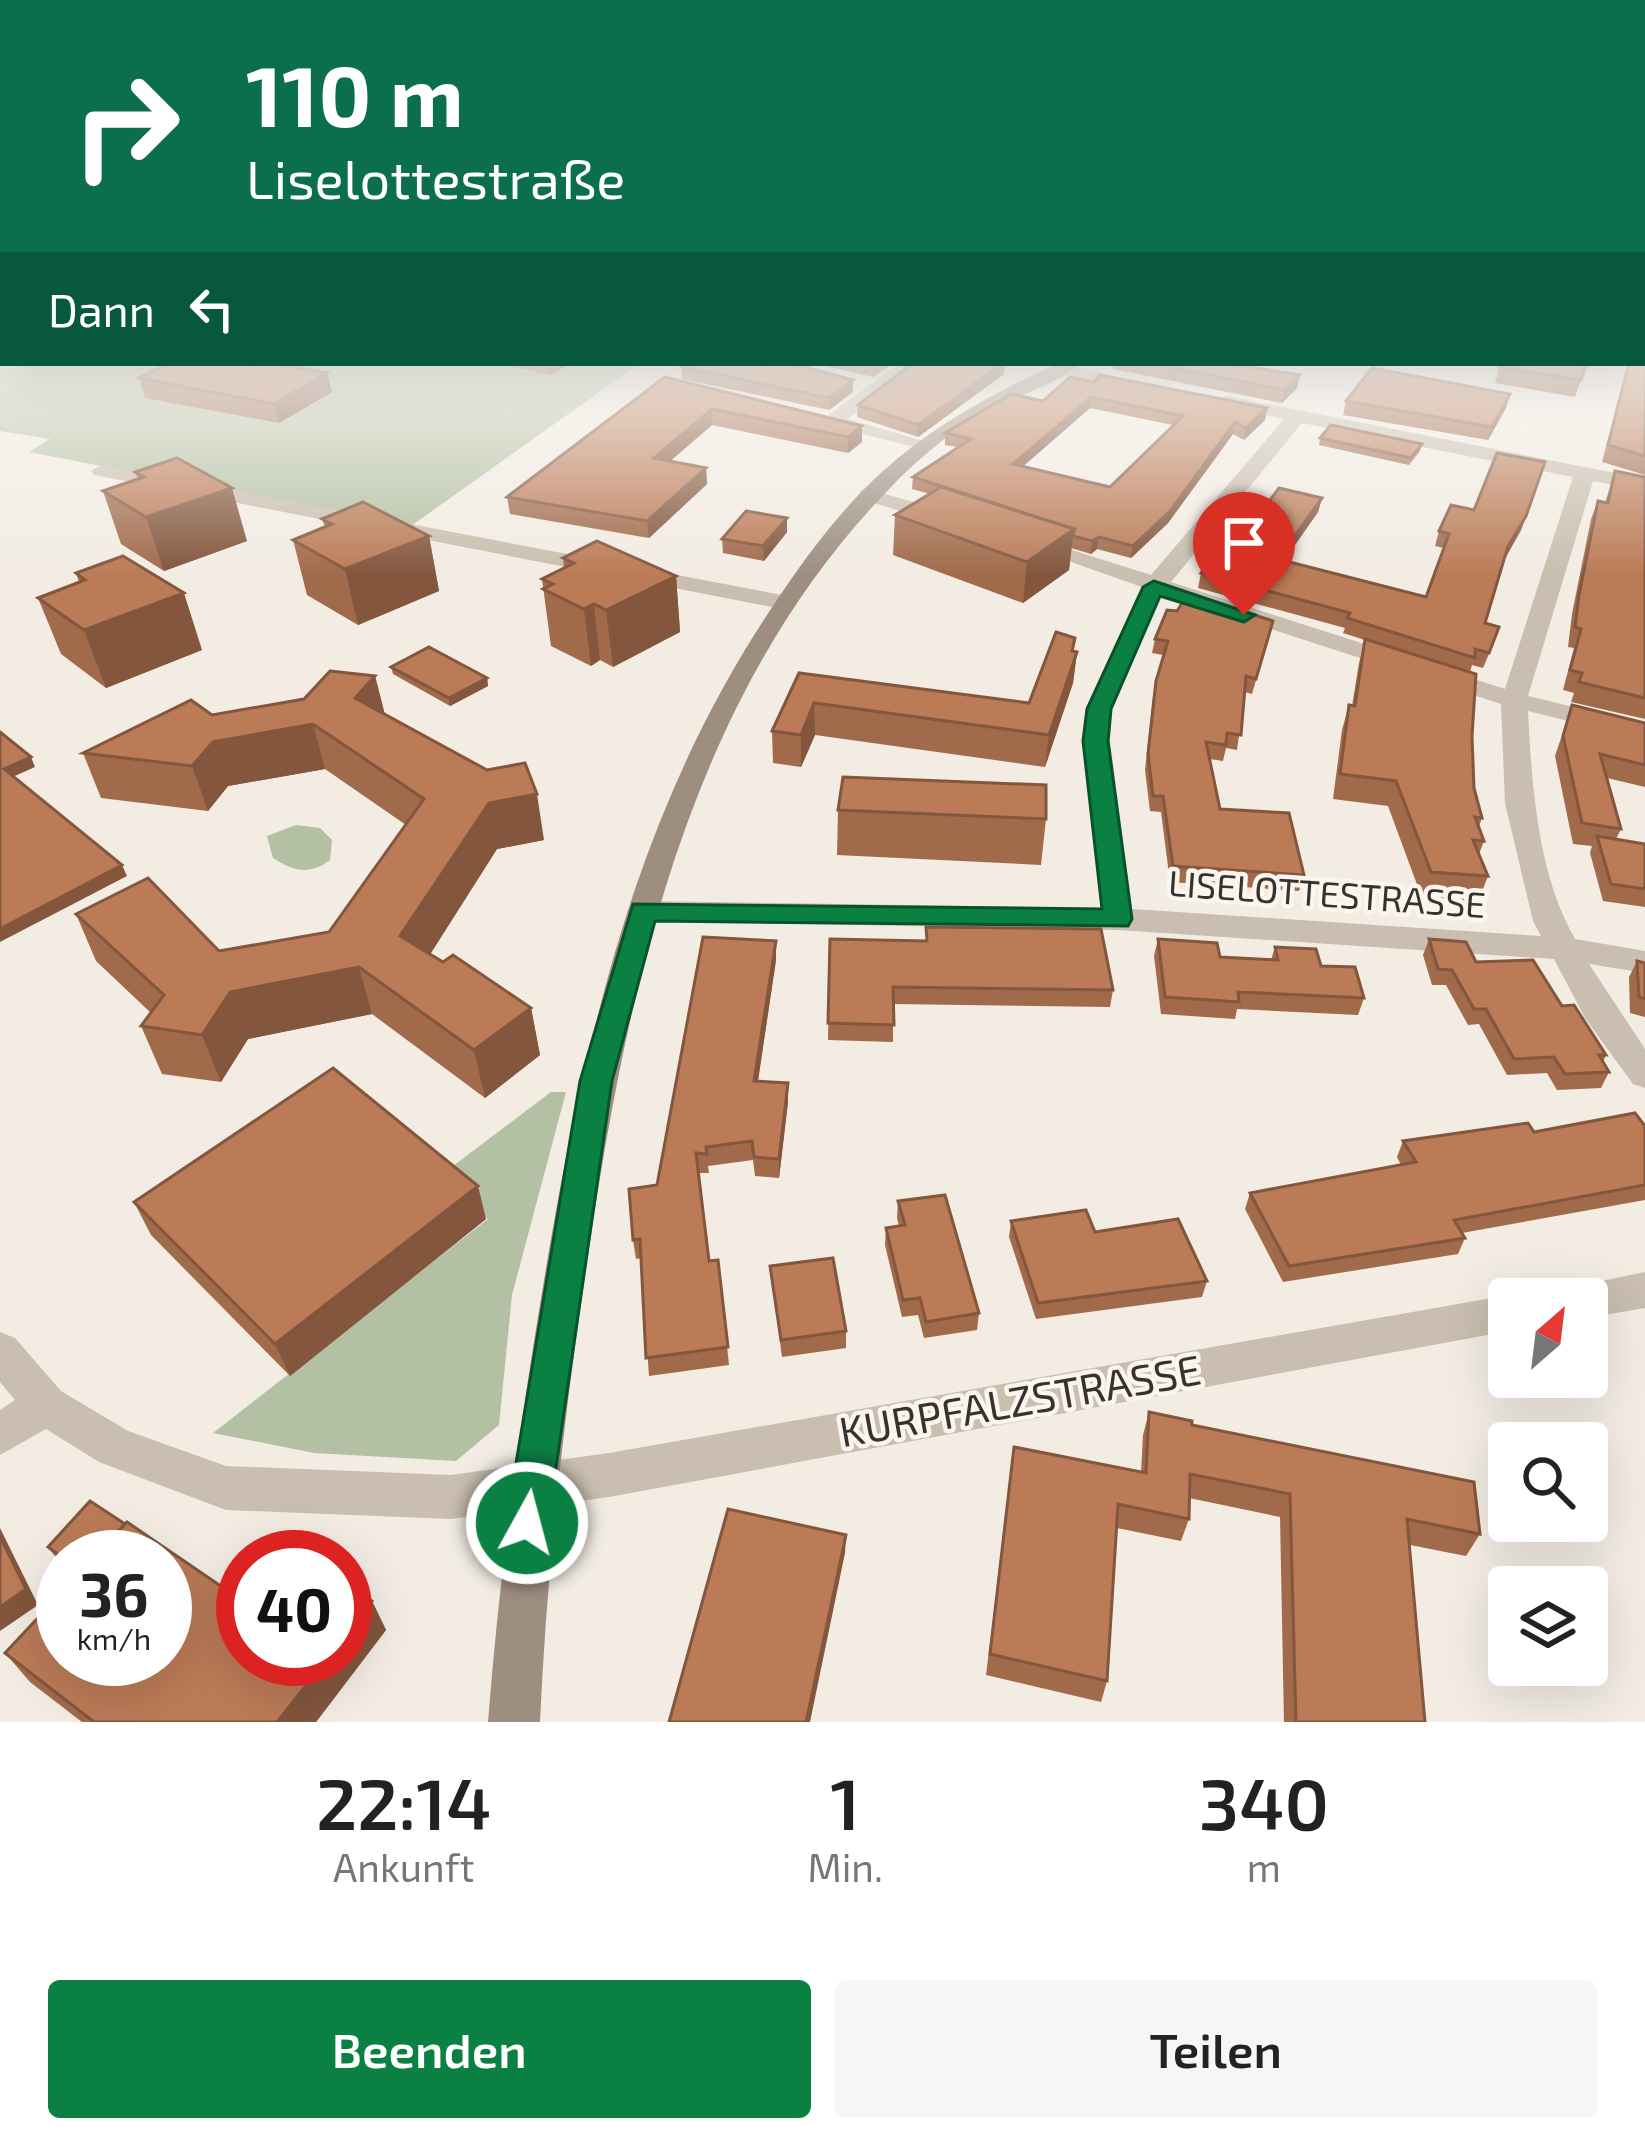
<!DOCTYPE html>
<html lang="de">
<head>
<meta charset="utf-8">
<style>
  :root { --surface:#fff; --page:#f6f6f6; --text:#222; --muted:#767676; --accent:#0b8043 }
  body { margin:0; font-family:"Exo 2",sans-serif; background:var(--page); color:var(--text); height:100vh; display:flex; flex-direction:column; font-size:45px; white-space:nowrap }
  * { box-sizing:border-box; margin:0 }
  p { font-size:39px; color:var(--muted) }
  .icon { flex:none; width:66px; height:66px; fill:none; stroke:currentColor; stroke-width:2; stroke-linecap:round; stroke-linejoin:round }
  .map { position:relative; height:1722px; overflow:hidden }
  .sheet { display:flex; flex-direction:column; background:var(--surface); flex:1 }
  .sheet>* { flex:none }
  .top-card { position:absolute; left:0px; top:0px; width:1647px; height:366px; box-shadow:0 12px 48px #0002; background:#0b6e4f; color:#fff; overflow:hidden }
  .needle { width:78px; rotate:28deg }
  .buttons { position:absolute; left:1488px; top:1278px; display:grid; gap:24px }
  .buttons a { display:grid; place-items:center; width:120px; height:120px; border-radius:12px; background:var(--surface); box-shadow:0 12px 48px #0002; font-size:60px }
  .speed { position:absolute; left:36px; top:1530px; display:flex; gap:24px; font-size:60px; font-weight:700; text-align:center }
  .speed>* { display:grid; place-content:center; width:156px; height:156px; border-radius:50%; background:var(--surface); box-shadow:0 12px 48px #0002; line-height:1 }
  .speed small { font-size:30px; font-weight:400 }
  .speed .limit { border:18px solid #d22; background:#fff; color:#111 }
  .pin { position:absolute; display:grid; place-items:center; width:102px; height:102px; color:#fff; margin:-123px -51px; border-radius:50% 50% 50% 0; rotate:-45deg; box-shadow:0 0 12px #0007 }
  .pin .icon { rotate:45deg }
  .me { position:absolute; width:132px; margin:-66px; rotate:7deg; stroke-linejoin:round; filter:drop-shadow(0 0 9px #0008) }
  .turn { display:flex; align-items:center; gap:42px; height:252px; padding:0 48px; font-size:54px }
  .turn .icon { width:156px; height:156px; stroke-width:2.5 }
  .turn b { display:block; font-size:84px; line-height:102px }
  .then { display:flex; align-items:center; height:114px; padding:0 48px; background:#0003; gap:24px; font-size:45px }
  .eta { display:flex; justify-content:space-evenly; align-items:center; height:204px; text-align:center }
  .eta b { font-size:72px; font-weight:600; line-height:84px }
  .primary-button { display:flex; gap:24px; margin-top:auto; padding:24px 48px }
  .primary-button a { flex:1; height:138px; border-radius:12px; background:var(--accent); color:#fff; font-size:48px; font-weight:600; line-height:138px; text-align:center }
  .primary-button a+a { background:var(--page); color:var(--text) }
  .map>svg:first-child { display:block }
  .green { fill:#b3c0a3 }
  .lines { fill:none; stroke-linecap:round; stroke-linejoin:round }
  .street { fill:#c9beaf; fill-rule:evenodd }
  .secondary { fill:#9d8e80; fill-rule:evenodd }
  .wall { fill:#a16a4b; fill-rule:evenodd }
  .shaded-wall { fill:#83563d }
  .building { fill:#bb7b57; stroke:#83563d; stroke-width:3; fill-rule:evenodd }
  .route { fill:#0b8043; stroke:#07532c; stroke-width:3 }
  .labels { text-anchor:middle; stroke-width:9; stroke-linejoin:round; paint-order:stroke }
  .street-label { font-size:36px; fill:#39322c; stroke:#faf6ef }
  .near-street-label { font-size:42px; fill:#39322c; stroke:#faf6ef }
</style>
</head>
<body>
<div class="map">
<svg width="1645" height="1722" viewBox="0 0 1645 1722">
  <rect width="100%" height="100%" fill="#f2ece3"/>
  <g class="green">
    <polygon points="0,334 3,363 640,363 411,526 29,452 50,439 0,431"/>
    <path d="M296,825L320,828L332,840L330,860C310,875 294,872 273,858L267,836Z"/>
    <polygon points="551,1092 566,1092 512,1295 499,1425 456,1461 314,1453 213,1433 488,1219 394,1139 453,1166"/>
  </g>
  <g class="lines">
    <g class="street">
      <polygon points="901,363 921,363 848,419 927,442 927,450 826,425 826,417"/>
      <polygon points="1059,363 1139,382 1142,386 1133,391 1051,372 1051,364"/>
      <path d="M1227,396L1645,479V491L1593,481L1528,696L1645,724V740L1528,711C1532,786 1537,872 1575,939L1645,951V973L1589,964L1645,1049V1088L1633,1084L1585,1018L1554,959L1118,930L643,921L627,911L643,901L1101,908L1082,741L1086,709L1142,587L1023,545L1034,538L1151,575L1284,419L1220,406V398ZM1302,423L1573,477L1505,689L1171,582ZM1163,594L1501,704L1505,803L1533,921L1541,936L1132,909L1110,741L1112,709Z"/>
      <polygon points="101,465 782,595 794,602 782,609 94,475 91,471"/>
      <polygon points="867,489 956,514 959,519 948,525 860,499 860,491"/>
      <polygon points="1645,1272 1645,1308 1587,1318 1587,1299 1567,1299 1573,1287"/>
      <polygon points="1509,1295 1520,1299 1509,1299 1509,1331 609,1497 451,1519 226,1510 99,1462 46,1429 0,1455 0,1410 15,1400 0,1382 0,1332 15,1338 61,1391 128,1431 226,1466 451,1475 609,1453"/>
    </g>
    <path class="secondary" d="M1059,363H1082C1056,385 1016,396 985,412C954,429 918,459 893,485C689,692 627,986 587,1263C564,1415 547,1568 540,1722H488C500,1568 521,1415 547,1262C587,1028 638,807 773,606C804,559 840,510 882,472C935,424 994,393 1059,363Z"/>
  </g>
  <g class="wall">
    <polygon points="1645,334 1645,475 1602,462 1628,363 1644,363"/>
    <polygon points="497,363 572,363 550,375"/>
    <polygon points="813,363 893,363 873,377"/>
    <polygon points="1114,363 1241,363 1240,365 1300,375 1297,388 1282,403 1113,369"/>
    <polygon points="1587,363 1575,397 1495,383 1499,367"/>
    <polygon points="682,367 853,380 853,392 829,410 682,379"/>
    <polygon points="327,373 332,392 279,423 145,398 139,378"/>
    <polygon points="1004,374 918,437 857,417 858,405"/>
    <polygon points="665,377 862,426 862,442 848,453 712,425 670,461 706,468 707,484 649,538 510,514 507,497"/>
    <path d="M1094,382L1267,408L1265,420L1244,440L1233,434L1168,523L1131,558L1097,549L1091,554L1071,548L1069,570L1023,603L893,555L895,515L930,494L912,489L913,477L957,447L945,445V433ZM1090,408L1173,425L1110,487L1023,466Z"/>
    <polygon points="1346,401 1506,408 1488,440 1343,415"/>
    <polygon points="1320,438 1422,444 1420,451 1409,465 1319,445"/>
    <polygon points="1545,462 1521,530 1505,559 1485,623 1499,627 1494,642 1483,668 1472,665 1470,672 1474,788 1482,818 1479,826 1484,841 1479,854 1488,876 1478,902 1422,898 1388,806 1333,799 1342,730 1349,705 1352,706 1359,663 1365,640 1343,633 1345,628 1198,588 1201,573 1251,525 1322,498 1318,512 1284,561 1426,597 1444,548 1435,546 1439,531"/>
    <polygon points="1615,471 1645,477 1645,719 1571,702 1574,693 1563,690 1574,648 1568,647 1572,614 1591,519 1598,501 1605,503"/>
    <polygon points="135,472 247,541 164,571 121,544 103,491 138,479"/>
    <polygon points="322,519 429,536 439,591 358,625 307,595 293,540 325,527"/>
    <polygon points="787,532 764,561 723,553 722,539"/>
    <polygon points="563,558 676,576 680,632 613,667 600,660 591,666 551,646 542,579 564,568"/>
    <polygon points="76,573 202,650 106,688 61,654 38,598 79,582"/>
    <polygon points="1273,621 1252,694 1245,692 1237,750 1226,748 1223,761 1210,759 1220,809 1304,875 1299,891 1170,882 1161,812 1150,811 1145,770 1153,696 1163,655 1152,653 1155,639"/>
    <polygon points="1075,638 1074,651 1077,652 1073,683 1045,767 815,735 801,767 773,763 772,731 799,673 1029,703"/>
    <polygon points="391,667 487,678 488,686 450,706 393,674"/>
    <polygon points="375,676 385,715 544,840 497,849 430,954 531,1008 540,1055 485,1098 372,1014 248,1039 221,1082 162,1074 141,1026 151,1013 96,961 76,914 219,951 329,932 406,825 325,769 228,786 208,811 101,798 83,753 212,715 304,699"/>
    <polygon points="1572,705 1645,723 1645,787 1607,778 1621,829 1616,839 1645,844 1645,907 1603,901 1590,853 1592,846 1573,844 1555,756"/>
    <polygon points="838,810 1046,819 1041,865 837,855"/>
    <polygon points="926,927 1113,990 1110,1007 893,1004 893,1042 828,1040 830,939 926,941"/>
    <polygon points="1158,939 1220,957 1271,960 1275,947 1321,966 1364,998 1358,1015 1237,1009 1235,1019 1161,1014 1154,956"/>
    <polygon points="1429,939 1562,1006 1606,1055 1603,1062 1609,1072 1601,1088 1557,1090 1547,1073 1507,1075 1479,1024 1468,1025 1446,985 1432,985 1423,955"/>
    <polygon points="776,960 758,1081 788,1083 788,1102 779,1178 755,1176 753,1160 708,1166 709,1173 698,1173 709,1261 718,1260 729,1365 649,1376 641,1258 636,1259 633,1240 657,1185"/>
    <polygon points="1637,961 1645,963 1645,1017 1630,1013 1629,977"/>
    <polygon points="1645,1126 1645,1200 1462,1233 1465,1238 1458,1254 1283,1282 1245,1209 1250,1193 1401,1165 1397,1157 1403,1141"/>
    <polygon points="898,1201 979,1313 977,1330 924,1338 918,1315 902,1317 885,1245 886,1228 899,1226 897,1218"/>
    <polygon points="134,1202 486,1219 290,1376 151,1235"/>
    <polygon points="1011,1221 1095,1232 1207,1281 1202,1297 1036,1319 1009,1237"/>
    <polygon points="770,1266 846,1331 846,1348 782,1357"/>
    <polygon points="1149,1412 1192,1425 1480,1534 1466,1556 1410,1545 1425,1722 1284,1722 1280,1517 1189,1498 1189,1519 1181,1541 1117,1528 1107,1681 1101,1702 986,1675 1014,1447 1141,1472 1143,1435"/>
    <polygon points="90,1501 125,1524 127,1522 228,1591 243,1574 243,1659 345,1659 345,1583 372,1601 386,1630 316,1722 82,1722 30,1682 5,1653 63,1591 63,1659 165,1659 165,1557 63,1557 63,1561 54,1555 48,1547"/>
  </g>
  <g class="shaded-wall">
    <polygon points="548,363 572,363 550,375"/>
    <polygon points="876,363 893,363 873,377 873,365"/>
    <polygon points="1005,363 1004,374 918,437 918,425"/>
    <polygon points="327,373 332,392 279,423 274,404"/>
    <polygon points="1300,375 1297,388 1282,403 1285,390"/>
    <polygon points="853,380 853,392 829,410 829,398"/>
    <polygon points="1510,394 1506,408 1488,440 1492,427"/>
    <polygon points="1091,397 1090,408 1012,476 1013,464"/>
    <polygon points="1267,408 1265,420 1244,440 1246,428"/>
    <polygon points="712,409 712,425 655,474 654,458"/>
    <polygon points="1235,422 1233,434 1168,523 1131,558 1133,546"/>
    <polygon points="862,426 862,442 848,453 848,437"/>
    <polygon points="706,468 707,484 649,538 647,521"/>
    <polygon points="232,488 247,541 164,571 146,517"/>
    <polygon points="1322,498 1318,512 1274,574 1278,559"/>
    <polygon points="1526,516 1521,530 1503,561 1508,546"/>
    <polygon points="787,518 787,532 764,561 763,546"/>
    <polygon points="1074,529 1069,570 1023,603 1027,562"/>
    <polygon points="429,536 439,591 358,625 345,569"/>
    <polygon points="1099,537 1097,549 1091,554 1092,541"/>
    <polygon points="676,576 680,632 613,667 606,610"/>
    <polygon points="184,593 202,650 106,688 84,630"/>
    <polygon points="594,604 600,660 591,666 584,609"/>
    <polygon points="1075,638 1071,669 1077,652 1073,683 1045,767 1049,735"/>
    <polygon points="375,676 386,719 355,698"/>
    <polygon points="487,678 488,686 450,706 449,698"/>
    <polygon points="814,703 815,735 801,767 801,735"/>
    <polygon points="313,724 325,769 228,786 208,811 192,766 213,742"/>
    <polygon points="31,757 35,767 8,779 4,769"/>
    <polygon points="537,794 544,840 497,849 412,983 400,936 489,803"/>
    <polygon points="122,865 127,876 0,942 0,929"/>
    <polygon points="776,941 776,960 755,1100 754,1081"/>
    <polygon points="359,967 372,1014 248,1039 221,1082 202,1035 230,992"/>
    <polygon points="531,1008 540,1055 485,1098 474,1050"/>
    <polygon points="788,1083 788,1102 779,1178 779,1159"/>
    <polygon points="478,1186 486,1219 290,1376 275,1344"/>
    <polygon points="0,1528 38,1605 0,1631"/>
    <polygon points="846,1535 845,1553 810,1722 806,1722"/>
    <polygon points="372,1601 386,1630 316,1722 277,1722 327,1659 345,1659 345,1636"/>
  </g>
  <g class="building">
    <polygon points="1644,334 1645,334 1645,456 1608,445 1629,363 1644,363"/>
    <polygon points="169,363 272,363 327,373 274,404 139,378"/>
    <polygon points="686,363 790,363 853,380 829,398 682,367"/>
    <polygon points="913,363 1003,363 918,425 858,405"/>
    <polygon points="1148,363 1237,363 1236,365 1300,375 1285,390"/>
    <polygon points="1501,363 1587,363 1581,380 1499,367"/>
    <polygon points="1372,368 1510,394 1492,427 1346,401"/>
    <path d="M1100,375L1267,408L1246,428L1235,422L1170,511L1133,546L1099,537L1092,541L1073,536L1074,529L913,477L971,439L945,433L1011,394L1043,401L1070,377L1094,382ZM1091,397L1183,416L1110,487L1013,464Z"/>
    <polygon points="665,377 862,426 848,437 712,409 654,458 706,468 647,521 507,497"/>
    <polygon points="1331,425 1422,444 1411,458 1320,438"/>
    <polygon points="1497,453 1545,462 1526,516 1508,546 1485,623 1499,627 1489,653 1475,649 1475,658 1347,618 1350,613 1201,573 1234,521 1251,525 1279,488 1322,498 1278,559 1426,597 1449,534 1439,531 1451,505 1474,510"/>
    <polygon points="177,458 232,488 146,517 103,491 144,477 135,472"/>
    <polygon points="1615,471 1645,477 1645,698 1579,682 1582,673 1570,670 1581,629 1575,627 1579,595 1598,501 1608,503"/>
    <polygon points="941,487 1074,529 1027,562 895,515"/>
    <polygon points="363,502 429,536 345,569 293,540 332,524 322,519"/>
    <polygon points="746,511 787,518 763,546 722,539"/>
    <polygon points="597,541 676,576 606,610 594,604 584,609 543,589 553,584 542,579 574,563 563,558"/>
    <polygon points="123,556 184,593 84,630 38,598 85,580 76,573"/>
    <polygon points="1188,594 1273,621 1256,679 1246,676 1241,735 1227,733 1226,745 1206,742 1220,809 1289,813 1304,875 1173,866 1163,796 1153,796 1148,754 1156,681 1168,641 1155,639 1167,610 1177,611"/>
    <polygon points="1056,632 1075,638 1072,651 1077,652 1049,735 814,703 801,735 772,731 799,673 1029,703"/>
    <polygon points="1365,639 1476,674 1472,736 1474,788 1482,818 1475,817 1484,841 1473,840 1488,876 1431,872 1396,781 1340,774 1349,705 1355,706"/>
    <polygon points="429,647 487,678 449,698 391,667"/>
    <polygon points="330,671 375,676 355,698 487,770 525,763 537,794 489,803 400,936 443,962 453,955 531,1008 474,1050 359,967 230,992 202,1035 141,1026 164,995 76,914 148,878 219,951 329,932 424,799 313,724 213,742 192,766 83,753 191,700 212,715 304,699"/>
    <polygon points="1572,705 1645,723 1645,765 1600,754 1621,829 1582,823 1563,736"/>
    <polygon points="0,732 31,757 4,769 122,865 0,929"/>
    <polygon points="843,777 1046,785 1046,819 838,810"/>
    <polygon points="1597,836 1645,844 1645,889 1611,884"/>
    <polygon points="926,927 1101,929 1113,990 893,987 894,1025 828,1023 830,939 927,941"/>
    <polygon points="703,937 776,941 754,1081 788,1083 779,1159 754,1157 752,1141 706,1147 707,1154 696,1153 709,1261 718,1260 728,1347 646,1358 640,1239 633,1240 629,1189 657,1185"/>
    <polygon points="1158,939 1217,943 1220,957 1278,960 1275,947 1316,949 1321,966 1355,967 1364,998 1238,992 1239,1002 1165,997"/>
    <polygon points="1429,939 1466,942 1476,962 1533,960 1562,1006 1574,1005 1606,1055 1599,1055 1609,1072 1565,1074 1554,1057 1514,1059 1486,1009 1474,1009 1452,970 1438,969"/>
    <polygon points="1637,961 1645,963 1645,999 1639,997"/>
    <polygon points="333,1068 478,1186 275,1344 134,1202"/>
    <polygon points="1635,1113 1645,1126 1645,1185 1454,1220 1465,1238 1289,1266 1250,1193 1416,1162 1403,1141 1528,1123 1534,1132"/>
    <polygon points="945,1195 979,1313 926,1322 920,1298 903,1300 886,1228 905,1225 898,1201"/>
    <polygon points="1086,1210 1095,1232 1178,1219 1207,1281 1038,1303 1011,1221"/>
    <polygon points="833,1258 846,1331 781,1340 770,1266"/>
    <polygon points="1149,1412 1192,1421 1192,1425 1474,1482 1480,1534 1407,1519 1425,1722 1296,1722 1290,1494 1190,1474 1189,1519 1118,1504 1107,1681 990,1654 1014,1447 1146,1473"/>
    <polygon points="90,1501 125,1524 105,1546 89,1557 63,1558 48,1547"/>
    <polygon points="728,1509 846,1535 806,1722 669,1722"/>
    <polygon points="127,1522 228,1591 243,1574 243,1659 327,1659 277,1722 94,1722 5,1653 63,1591 63,1659 165,1659 165,1557 95,1557"/>
    <polygon points="0,1537 26,1589 0,1607"/>
    <polygon points="275,1537 306,1557 257,1557"/>
    <polygon points="345,1583 372,1601 345,1636"/>
  </g>
  <linearGradient id="sky" x2="0" y2="1"><stop stop-color="#80aed0"/><stop offset="0.58" stop-color="#f9f6f2"/><stop offset="1" stop-color="#f9f6f2" stop-opacity="0"/></linearGradient>
  <rect width="1645" height="575" fill="url(#sky)"/>
  <polygon class="route" points="1154,581 1255,615 1244,622 1160,596 1111,709 1108,741 1132,919 1128,926 655,921 612,1081 548,1523 542,1538 527,1544 513,1538 506,1523 580,1081 633,904 1102,909 1083,741 1087,709 1143,587"/>
  <g class="labels">
    <g class="street-label">
      <text transform="translate(1327 894) rotate(4)" y="13">LISELOTTESTRASSE</text>
    </g>
    <g class="near-street-label">
      <text transform="translate(1020 1401) rotate(-10)" y="15">KURPFALZSTRASSE</text>
    </g>
  </g>
</svg>
<div class="buttons">
<a><svg class="needle" viewBox="-14 -14 28 28"><path d="M0-13l5 13h-10z" fill="#e53935"/><path d="M0 13l5-13h-10z" fill="#767676"/></svg></a>
<a><svg class="icon" aria-label="search" viewBox="0 0 24 24"><circle cx="10" cy="10" r="6"/><path d="M15 15l6 6"/></svg></a>
<a><svg class="icon" aria-label="layers" viewBox="0 0 24 24"><path d="M12 4l9 5-9 5-9-5zM3 14l9 5 9-5"/></svg></a>
</div>
<div class="speed"><div>36<small>km/h</small></div><div class="limit">40</div></div>
<div class="pin" style="left:1244px;top:615px;background:#d93025"><svg class="icon" aria-label="arrive" viewBox="0 0 24 24"><path d="M6 21V4h12l-3 4 3 4H6"/></svg></div>
<svg class="me" style="left:527px;top:1523px" viewBox="-20 -20 40 40"><circle r="17" fill="#0b8043" stroke="#fff" stroke-width="3"/><path d="M0-11L8 9 0 5-8 9z" fill="#fff"/></svg>
<div class="top-card">
<div class="turn"><svg class="icon" aria-label="right" viewBox="0 0 24 24"><path d="M7 20v-9h11M14 6l5 5-5 5"/></svg><div><b>110 m</b>Liselottestraße</div></div>
<div class="then">Dann<svg class="icon" aria-label="left" viewBox="0 0 24 24"><path d="M17 20v-9H6M10 6l-5 5 5 5"/></svg></div>
</div>
</div>
<section class="sheet">
<div class="eta">
<div><b>22:14</b><p>Ankunft</p></div>
<div><b>1</b><p>Min.</p></div>
<div><b>340</b><p>m</p></div>
</div>
<div class="primary-button"><a>Beenden</a><a>Teilen</a></div>
</section>
</body>
</html>
